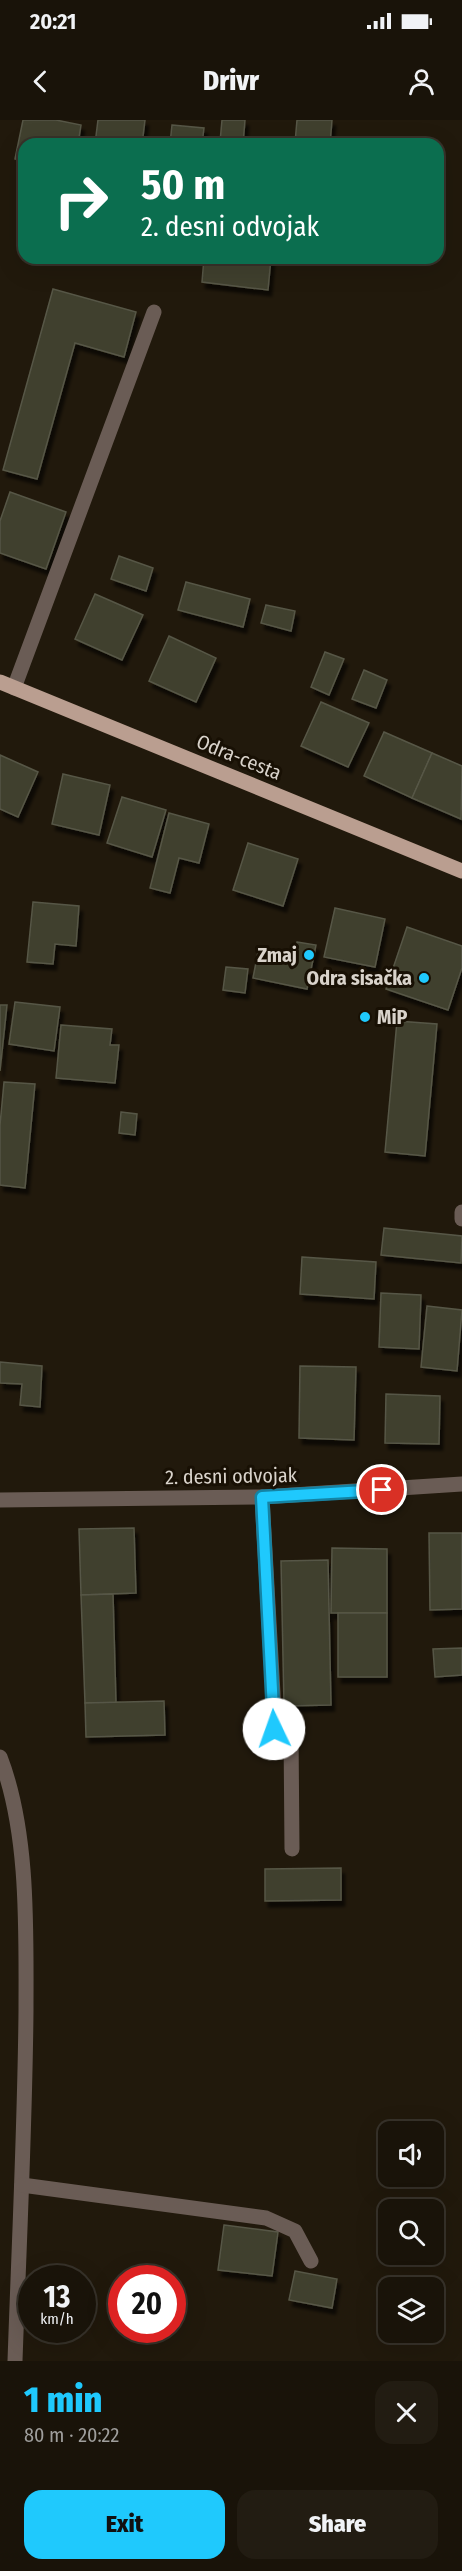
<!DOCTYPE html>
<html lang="en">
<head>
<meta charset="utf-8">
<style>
  :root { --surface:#191309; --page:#221c12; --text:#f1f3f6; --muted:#9f9e9c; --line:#37322a; --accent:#1fc9fd }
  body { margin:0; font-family:"Fira Sans Condensed",sans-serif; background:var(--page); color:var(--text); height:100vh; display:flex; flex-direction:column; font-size:22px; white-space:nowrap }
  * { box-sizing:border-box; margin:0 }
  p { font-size:20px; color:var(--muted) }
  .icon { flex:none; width:33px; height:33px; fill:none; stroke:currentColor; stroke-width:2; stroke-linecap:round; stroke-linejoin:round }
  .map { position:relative; height:2241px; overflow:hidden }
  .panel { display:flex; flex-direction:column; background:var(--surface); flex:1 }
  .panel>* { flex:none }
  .top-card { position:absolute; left:18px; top:18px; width:426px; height:126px; border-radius:18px; box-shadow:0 6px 24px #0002,0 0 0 2px var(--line); background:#0b6e4f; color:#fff; overflow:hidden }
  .controls { position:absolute; left:378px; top:2001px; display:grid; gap:12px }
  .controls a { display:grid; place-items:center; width:66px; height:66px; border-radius:12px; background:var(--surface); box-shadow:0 6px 24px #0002,0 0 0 2px var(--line); font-size:30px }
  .speed { position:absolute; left:18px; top:2145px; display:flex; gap:12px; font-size:30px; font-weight:700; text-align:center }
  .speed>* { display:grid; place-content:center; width:78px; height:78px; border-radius:50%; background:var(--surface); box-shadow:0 6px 24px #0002,0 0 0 2px var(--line); line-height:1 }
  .speed small { font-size:15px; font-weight:400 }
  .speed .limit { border:9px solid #d22; background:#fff; color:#111 }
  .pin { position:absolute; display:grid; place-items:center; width:51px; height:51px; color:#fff; margin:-26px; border:3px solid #fff; border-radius:50%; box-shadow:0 2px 6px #0007 }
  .me { position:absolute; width:66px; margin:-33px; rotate:357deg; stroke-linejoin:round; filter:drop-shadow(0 0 4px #0008) }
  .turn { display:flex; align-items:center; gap:21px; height:126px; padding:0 24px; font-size:27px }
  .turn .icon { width:78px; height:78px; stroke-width:2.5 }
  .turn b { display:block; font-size:42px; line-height:51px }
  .round { display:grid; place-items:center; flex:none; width:63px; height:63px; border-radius:18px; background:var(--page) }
  .head { display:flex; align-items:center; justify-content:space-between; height:102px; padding:0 24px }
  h1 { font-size:36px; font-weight:800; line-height:45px; color:var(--accent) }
  .primary-button { display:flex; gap:12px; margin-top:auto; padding:12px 24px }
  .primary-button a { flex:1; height:69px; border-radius:18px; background:var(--accent); color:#111; font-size:24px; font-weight:800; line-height:69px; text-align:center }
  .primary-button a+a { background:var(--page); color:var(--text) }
  .status { display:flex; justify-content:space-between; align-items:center; height:42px; padding:0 30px; background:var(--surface); direction:ltr }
  .status svg { height:16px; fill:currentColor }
  header { display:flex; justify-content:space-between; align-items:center; height:78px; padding:0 24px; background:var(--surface); font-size:27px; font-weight:800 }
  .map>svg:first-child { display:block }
  .building { fill:#3f3f2e; stroke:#575746; stroke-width:1.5; filter:url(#shadow) }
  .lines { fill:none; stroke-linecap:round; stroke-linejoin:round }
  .minor { stroke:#6a5c55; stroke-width:15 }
  .major { stroke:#ba9e90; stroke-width:15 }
  .route-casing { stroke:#1483a4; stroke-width:15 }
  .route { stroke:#1fc9fd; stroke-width:10 }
  .poi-dot { fill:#1fc9fd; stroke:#181004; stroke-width:2 }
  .labels { text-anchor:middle; stroke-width:6; stroke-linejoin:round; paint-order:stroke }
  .street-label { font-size:20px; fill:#d9d3cb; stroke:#181004 }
  .poi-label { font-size:20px; font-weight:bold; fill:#d9d3cb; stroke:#181004; text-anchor:end }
</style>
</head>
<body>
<div class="status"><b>20:21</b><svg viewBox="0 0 49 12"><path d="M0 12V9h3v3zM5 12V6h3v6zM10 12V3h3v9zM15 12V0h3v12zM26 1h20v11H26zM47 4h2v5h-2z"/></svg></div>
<header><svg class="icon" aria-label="back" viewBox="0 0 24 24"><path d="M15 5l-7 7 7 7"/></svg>Drivr<svg class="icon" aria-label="person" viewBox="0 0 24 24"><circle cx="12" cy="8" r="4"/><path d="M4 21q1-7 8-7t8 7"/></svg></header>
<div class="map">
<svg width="462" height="2241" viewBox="0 0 462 2241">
  <defs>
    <filter id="shadow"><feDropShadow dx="3.5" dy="6" stdDeviation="1.5" flood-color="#0009"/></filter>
  </defs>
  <rect width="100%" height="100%" fill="#21190c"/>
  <g class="building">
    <polygon points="23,0 56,0 81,5 78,24 24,24 24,41 15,39"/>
    <polygon points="98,0 145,0 142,24 95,24"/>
    <polygon points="222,0 245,0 243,24 220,22"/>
    <polygon points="297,0 332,0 330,24 295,23"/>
    <polygon points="172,5 204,8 202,24 170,24"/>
    <polygon points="204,138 271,138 268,170 202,162"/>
    <polygon points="53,169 136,192 124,237 75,223 37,359 3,350"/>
    <polygon points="10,372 66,392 46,449 0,433 0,401"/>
    <polygon points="119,436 153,448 146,471 111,459"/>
    <polygon points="186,462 250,479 243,507 178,490"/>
    <polygon points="95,474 143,495 122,540 75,519"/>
    <polygon points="266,485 295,491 291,511 261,503"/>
    <polygon points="169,516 216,538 196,582 149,561"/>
    <polygon points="325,532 344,539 329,575 311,567"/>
    <polygon points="364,550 387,560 376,588 352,579"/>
    <polygon points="321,582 369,603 348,647 301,626"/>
    <polygon points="384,612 432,633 412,678 364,656"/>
    <polygon points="432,633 462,646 461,699 412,678"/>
    <polygon points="0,635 38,652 18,697 0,689"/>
    <polygon points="63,654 110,665 99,715 52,704"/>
    <polygon points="122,677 166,690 152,737 107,723"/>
    <polygon points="169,693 209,704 199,743 179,738 170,773 150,768"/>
    <polygon points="248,723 298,739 283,786 233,770"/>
    <polygon points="33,782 79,786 76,826 55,824 53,844 27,842"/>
    <polygon points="335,788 385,799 375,847 324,837"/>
    <polygon points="407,807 462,826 462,848 448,890 386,869"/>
    <polygon points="297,822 316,825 307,869 253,858 258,832 294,839"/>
    <polygon points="226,847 248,849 245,873 223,870"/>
    <polygon points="15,882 60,887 54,931 9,924"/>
    <polygon points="0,885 7,885 0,951"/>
    <polygon points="397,901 437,904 425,1036 385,1032"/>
    <polygon points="61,905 112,909 110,925 119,925 115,963 56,958"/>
    <polygon points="4,962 35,964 25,1068 0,1065 0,1005"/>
    <polygon points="121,992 137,994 135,1015 119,1013"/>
    <polygon points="384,1108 462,1116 461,1143 381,1135"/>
    <polygon points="302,1137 376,1142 374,1179 300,1174"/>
    <polygon points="381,1173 421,1175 419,1229 379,1227"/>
    <polygon points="427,1186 462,1190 457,1251 421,1247"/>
    <polygon points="0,1242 42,1246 40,1287 20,1285 22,1264 0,1263"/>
    <polygon points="300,1246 356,1247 354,1320 299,1318"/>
    <polygon points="386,1274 440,1276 439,1324 385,1323"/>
    <polygon points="134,1408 136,1473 81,1475 79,1409"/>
    <polygon points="429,1413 462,1413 462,1489 430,1490"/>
    <polygon points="332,1428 387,1429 387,1493 331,1493"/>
    <polygon points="328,1440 331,1585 284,1586 281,1441"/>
    <polygon points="113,1474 116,1583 85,1583 81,1475"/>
    <rect x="338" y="1493" width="49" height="64"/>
    <polygon points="462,1528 462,1555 435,1557 433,1529"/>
    <polygon points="164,1581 165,1615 86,1617 85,1583"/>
    <polygon points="341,1748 341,1780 265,1781 265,1749"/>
    <polygon points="224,2105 278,2112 272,2156 218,2150"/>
    <polygon points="295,2151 337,2159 332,2188 289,2180"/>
  </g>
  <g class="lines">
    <g class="minor">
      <polyline points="14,568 154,192"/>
      <polyline points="462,1099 462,1092"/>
      <polyline points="262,1377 275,1609 291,1611 292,1729"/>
      <polyline points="0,1380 262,1377 462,1364"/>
      <path d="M0,1637C29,1712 26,1810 26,1890C25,2007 19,2124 15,2241"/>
      <polyline points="22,2065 266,2098 295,2111 311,2141"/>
    </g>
    <polyline class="major" points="0,562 462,751"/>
  </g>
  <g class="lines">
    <defs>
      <polyline id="route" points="274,1609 262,1377 382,1370"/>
    </defs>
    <use href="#route" class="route-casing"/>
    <use href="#route" class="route"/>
  </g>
  <g class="poi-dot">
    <circle cx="309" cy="835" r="6"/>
    <circle cx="424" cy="858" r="6"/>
    <circle cx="365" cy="897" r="6"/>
  </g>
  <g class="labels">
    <g class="street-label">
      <text transform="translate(239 637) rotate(22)" y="7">Odra-cesta</text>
      <text transform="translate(231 1356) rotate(-1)" y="7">2. desni odvojak</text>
    </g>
    <g class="poi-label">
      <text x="297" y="842">Zmaj</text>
      <text x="412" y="865">Odra sisačka</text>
      <text x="377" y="904" text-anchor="start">MiP</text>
    </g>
  </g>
</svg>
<div class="controls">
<a><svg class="icon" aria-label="sound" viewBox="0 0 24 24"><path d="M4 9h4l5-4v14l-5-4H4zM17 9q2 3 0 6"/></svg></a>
<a><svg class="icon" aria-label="search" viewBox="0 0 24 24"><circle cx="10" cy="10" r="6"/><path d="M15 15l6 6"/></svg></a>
<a><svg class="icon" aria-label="layers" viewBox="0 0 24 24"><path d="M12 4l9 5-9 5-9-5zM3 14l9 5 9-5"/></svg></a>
</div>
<div class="speed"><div>13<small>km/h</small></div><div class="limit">20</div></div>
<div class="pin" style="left:382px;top:1370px;background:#d93025"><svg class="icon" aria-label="arrive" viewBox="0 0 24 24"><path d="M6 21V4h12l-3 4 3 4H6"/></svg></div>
<svg class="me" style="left:274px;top:1609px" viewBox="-20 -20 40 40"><circle r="19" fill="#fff"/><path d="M0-13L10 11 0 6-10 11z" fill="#1fc9fd"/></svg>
<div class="top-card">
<div class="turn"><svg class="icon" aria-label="right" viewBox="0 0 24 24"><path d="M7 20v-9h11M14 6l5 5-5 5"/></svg><div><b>50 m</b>2. desni odvojak</div></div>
</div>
</div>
<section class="panel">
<div class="head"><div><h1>1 min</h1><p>80 m · 20:22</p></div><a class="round"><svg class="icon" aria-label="close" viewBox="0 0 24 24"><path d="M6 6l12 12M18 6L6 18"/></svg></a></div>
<div class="primary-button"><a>Exit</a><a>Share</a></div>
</section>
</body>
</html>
